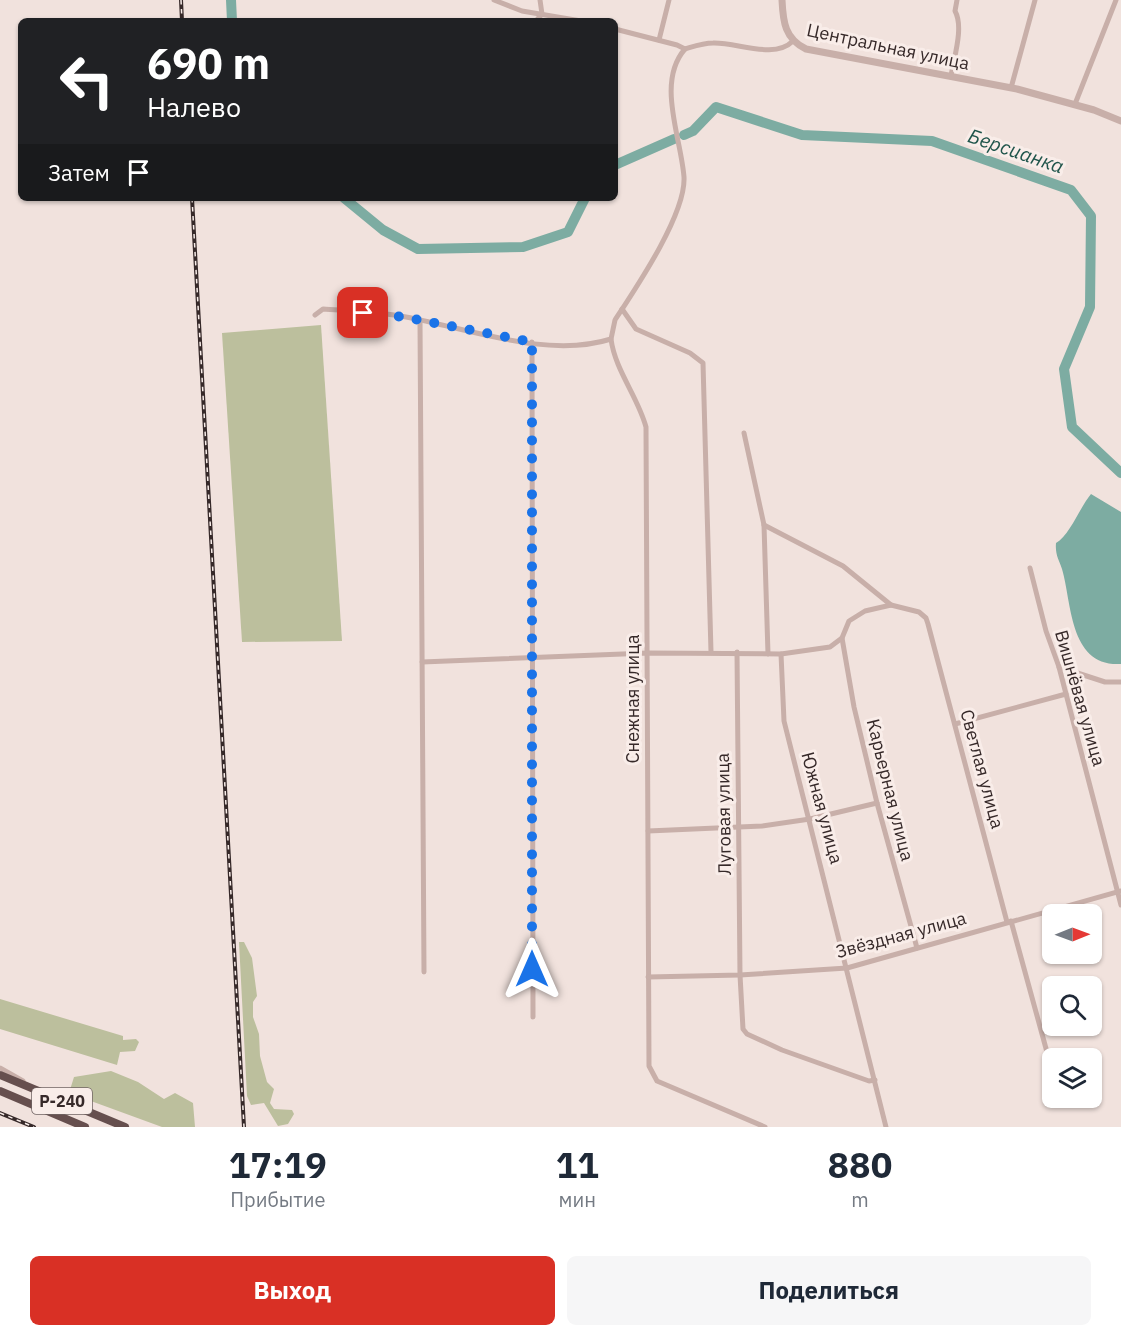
<!DOCTYPE html>
<html lang="ru">
<head>
<meta charset="utf-8">
<style>
  :root { --surface:#fff; --page:#f6f6f7; --text:#1f2937; --muted:#747a83; --accent:#d93025 }
  body { margin:0; font-family:"IBM Plex Sans",sans-serif; background:var(--page); color:var(--text); height:100vh; display:flex; flex-direction:column; font-size:22px; white-space:nowrap }
  * { box-sizing:border-box; margin:0 }
  p { font-size:20px; color:var(--muted) }
  .icon { flex:none; width:33px; height:33px; fill:none; stroke:currentColor; stroke-width:2; stroke-linecap:round; stroke-linejoin:round }
  .map { position:relative; height:1127px; overflow:hidden }
  .panel { display:flex; flex-direction:column; background:var(--surface); flex:1 }
  .panel>* { flex:none }
  .hud { position:absolute; left:18px; top:18px; width:600px; height:183px; border-radius:9px; box-shadow:0 2px 4px #0004; background:#202124; color:#fff; overflow:hidden }
  .needle { width:39px; rotate:89deg }
  .fabs { position:absolute; left:1042px; top:904px; display:grid; gap:12px }
  .fabs a { display:grid; place-items:center; width:60px; height:60px; border-radius:9px; background:var(--surface); box-shadow:0 2px 4px #0004; font-size:30px }
  .pin { position:absolute; display:grid; place-items:center; width:51px; height:51px; color:#fff; margin:-26px; border-radius:12px; box-shadow:0 3px 9px #0006 }
  .me { position:absolute; width:66px; margin:-33px; rotate:0deg; stroke-linejoin:round; filter:drop-shadow(0 0 4px #0008) }
  .turn { display:flex; align-items:center; gap:21px; height:126px; padding:0 30px; font-size:27px }
  .turn .icon { width:78px; height:78px; stroke-width:2.5 }
  .turn b { display:block; font-size:42px; line-height:51px }
  .then { display:flex; align-items:center; height:57px; padding:0 30px; background:#0003; gap:12px; font-size:22px }
  .eta { display:flex; justify-content:space-evenly; align-items:center; height:102px; text-align:center }
  .eta b { font-size:36px; font-weight:700; line-height:42px }
  .action { display:flex; gap:12px; margin-top:auto; padding:12px 30px }
  .action a { flex:1; height:69px; border-radius:9px; background:var(--accent); color:#fff; font-size:24px; font-weight:700; line-height:69px; text-align:center }
  .action a+a { background:var(--page); color:var(--text) }
  .map>svg:first-child { display:block }
  .green { fill:#bcbf9d }
  .water { fill:#7daca2 }
  .lines { fill:none; stroke-linecap:round; stroke-linejoin:round }
  .river { stroke:#7daca2; stroke-width:10 }
  .minor { stroke:#c8afa9; stroke-width:5 }
  .tertiary { stroke:#c8afa9; stroke-width:7 }
  .trunk { stroke:#664f4e; stroke-width:8 }
  .rail-casing { stroke:#362929; stroke-width:4 }
  .rail { stroke:#f9ede9; stroke-width:1.5; stroke-dasharray:4.5; stroke-linecap:butt }
  .route { stroke:#1a73e8; stroke-width:10; stroke-dasharray:0 18 }
  .labels { text-anchor:middle; stroke-width:6; stroke-linejoin:round; paint-order:stroke }
  .shield { fill:#f9ede9; stroke:#706463; stroke-width:1.5 }
  .shield-label { font-size:16px; font-weight:bold; fill:#362929 }
  .street-label { font-size:18px; fill:#362929; stroke:#f9ede9 }
  .water-label { font-size:20px; font-style:italic; fill:#20554b; stroke:#f9ede9 }
</style>
</head>
<body>
<div class="map">
<svg width="1121" height="1127" viewBox="0 0 1121 1127">
  <rect width="100%" height="100%" fill="#f1e2dd"/>
  <g class="green">
    <polygon points="321,325 342,641 242,642 222,333"/>
    <polygon points="239,942 244,942 252,958 257,996 253,1002 253,1017 259,1034 260,1056 267,1082 274,1089 270,1103 274,1109 292,1110 294,1114 288,1124 278,1126 264,1103 251,1105 247,1096"/>
    <polygon points="0,999 123,1036 123,1040 136,1039 139,1042 135,1051 120,1052 117,1065 0,1029"/>
    <polygon points="111,1071 138,1082 164,1099 175,1093 193,1103 195,1127 162,1127 69,1093 74,1077"/>
  </g>
  <path class="water" d="M1091,494L1121,512V664C1069,667 1072,603 1062,569C1059,560 1055,555 1056,543C1070,535 1080,507 1091,494Z"/>
  <g class="lines">
    <g class="river">
      <polyline points="231,0 232,21"/>
      <polyline points="684,135 693,131 716,107 802,135 932,141 1071,190 1091,216 1090,307 1064,369 1072,427 1121,473"/>
      <polyline points="615,165 674,139"/>
      <polyline points="344,198 383,230 418,249 523,247 568,232 585,198"/>
    </g>
    <g class="minor">
      <polyline points="494,0 522,11 581,21"/>
      <polyline points="536,21 542,14 540,0"/>
      <path d="M615,29L677,45L685,49C695,46 703,43 713,43C737,42 774,60 793,41"/>
      <polyline points="659,40 669,0"/>
      <path d="M951,76C954,57 964,27 955,11L957,0"/>
      <polyline points="1011,88 1035,0"/>
      <polyline points="1075,104 1116,0"/>
      <polyline points="622,309 636,329 690,353 703,363 711,652"/>
      <path d="M315,315L323,309C351,311 379,312 406,317C470,329 548,359 611,339L615,320C636,288 686,214 684,177C681,137 656,82 685,49"/>
      <polyline points="420,320 424,972"/>
      <path d="M611,339C615,370 638,397 646,427L649,1066L657,1081L765,1127"/>
      <polyline points="532,342 533,1017"/>
      <polyline points="744,433 764,525 768,654"/>
      <polyline points="764,525 843,566 891,605"/>
      <polyline points="1030,568 1046,631 1059,667 1121,905"/>
      <polyline points="842,638 854,707 877,803 917,948"/>
      <polyline points="737,652 740,975 743,1029 747,1034 782,1050 869,1081 875,1080"/>
      <polyline points="781,654 784,721 886,1127"/>
      <polyline points="422,662 648,653 781,654 830,647 842,638 849,621 865,611 891,605 919,612 926,618 928,624 1007,922"/>
      <polyline points="1059,667 1105,682 1121,682"/>
      <polyline points="955,724 1066,694"/>
      <polyline points="648,831 762,826 810,819 877,803"/>
      <polyline points="1011,921 1053,1074"/>
      <polyline points="648,977 740,975 847,968 1121,891"/>
      <polyline points="0,1068 23,1081"/>
      <polyline points="1060,1098 1061,1102"/>
    </g>
    <path class="tertiary" d="M782,0C783,22 785,39 806,49L1017,89L1094,110L1121,121"/>
    <g class="trunk">
      <polyline points="0,1075 125,1127"/>
      <polyline points="0,1091 85,1127"/>
    </g>
    <defs>
      <g id="rail">
        <polyline points="181,0 182,21"/>
        <polyline points="192,198 244,1127"/>
        <polyline points="0,1113 34,1127"/>
      </g>
    </defs>
    <use href="#rail" class="rail-casing"/>
    <use href="#rail" class="rail"/>
  </g>
  <g class="lines">
    <polyline class="route" points="363,313 404,317 532,342 532,969"/>
  </g>
  <g class="labels">
    <rect class="shield" x="32" y="1088" width="60" height="26" rx="4.5"/>
    <g class="shield-label">
      <text x="62" y="1107">Р-240</text>
    </g>
    <g class="street-label">
      <text transform="translate(888 47) rotate(12)" y="6">Центральная улица</text>
      <text transform="translate(1080 698) rotate(74)" y="6">Вишнёвая улица</text>
      <text transform="translate(633 699) rotate(-90)" y="6">Снежная улица</text>
      <text transform="translate(982 769) rotate(75)" y="6">Светлая улица</text>
      <text transform="translate(890 790) rotate(76)" y="6">Карьерная улица</text>
      <text transform="translate(822 808) rotate(75)" y="6">Южная улица</text>
      <text transform="translate(724 814) rotate(-91)" y="6">Луговая улица</text>
      <text transform="translate(901 935) rotate(-15)" y="6">Звёздная улица</text>
    </g>
    <g class="water-label">
      <text transform="translate(1016 151) rotate(19)" y="7">Берсианка</text>
    </g>
  </g>
</svg>
<div class="fabs">
<a><svg class="needle" viewBox="-14 -14 28 28"><path d="M0-13l5 13h-10z" fill="#e53935"/><path d="M0 13l5-13h-10z" fill="#747a83"/></svg></a>
<a><svg class="icon" aria-label="search" viewBox="0 0 24 24"><circle cx="10" cy="10" r="6"/><path d="M15 15l6 6"/></svg></a>
<a><svg class="icon" aria-label="layers" viewBox="0 0 24 24"><path d="M12 4l9 5-9 5-9-5zM3 14l9 5 9-5"/></svg></a>
</div>
<div class="pin" style="left:363px;top:313px;background:#d93025"><svg class="icon" aria-label="arrive" viewBox="0 0 24 24"><path d="M6 21V4h12l-3 4 3 4H6"/></svg></div>
<svg class="me" style="left:532px;top:969px" viewBox="-20 -20 40 40"><path d="M0-17L14 15 0 8-14 15z" fill="#1a73e8" stroke="#fff" stroke-width="4"/></svg>
<div class="hud">
<div class="turn"><svg class="icon" aria-label="left" viewBox="0 0 24 24"><path d="M17 20v-9H6M10 6l-5 5 5 5"/></svg><div><b>690 m</b>Налево</div></div>
<div class="then">Затем<svg class="icon" aria-label="arrive" viewBox="0 0 24 24"><path d="M6 21V4h12l-3 4 3 4H6"/></svg></div>
</div>
</div>
<section class="panel">
<div class="eta">
<div><b>17:19</b><p>Прибытие</p></div>
<div><b>11</b><p>мин</p></div>
<div><b>880</b><p>m</p></div>
</div>
<div class="action"><a>Выход</a><a>Поделиться</a></div>
</section>
</body>
</html>
